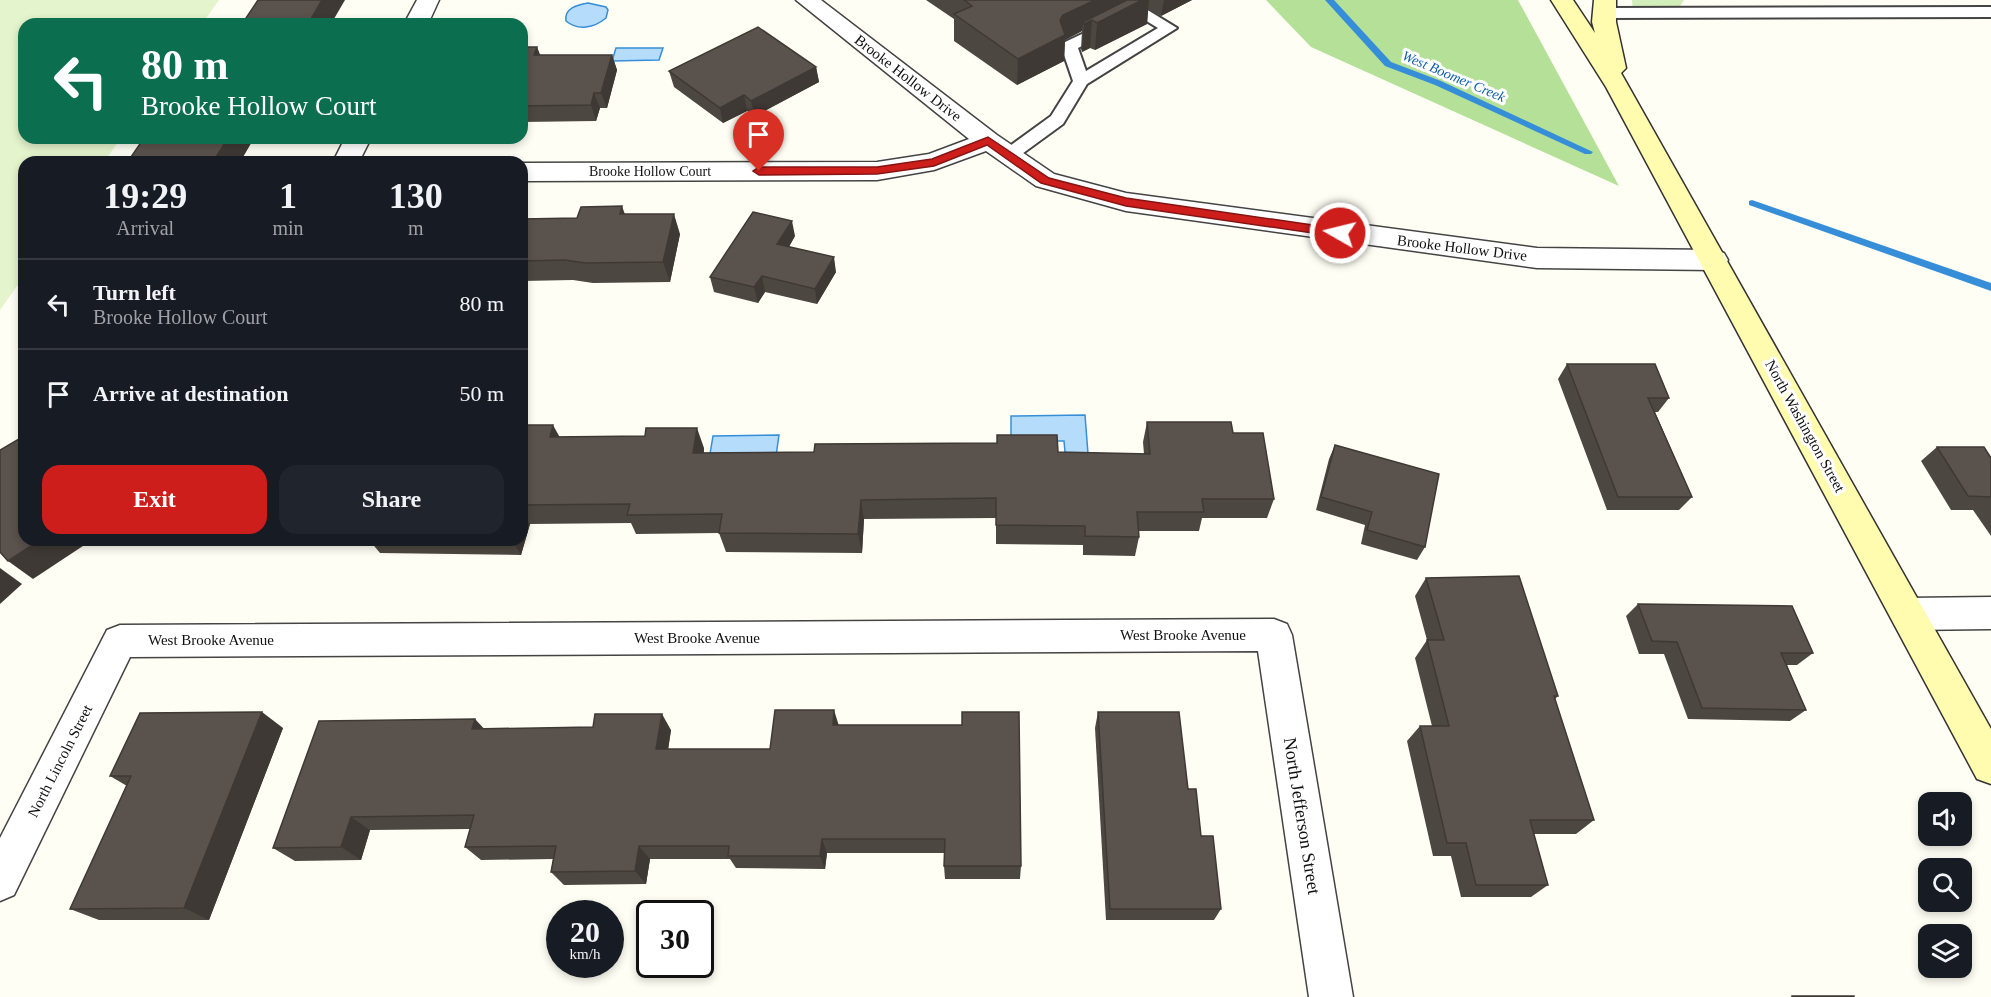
<!DOCTYPE html>
<html lang="en">
<head>
<meta charset="utf-8">
<style>
  :root { --surface:#171b24; --page:#20242c; --text:#f1f3f6; --muted:#9ea1a6; --line:#363941; --accent:#cd1e1c }
  body { margin:0; font-family:Georgia,serif; background:var(--page); color:var(--text); height:100vh; display:flex; flex-direction:column; font-size:22px; white-space:nowrap }
  * { box-sizing:border-box; margin:0 }
  p { font-size:20px; color:var(--muted) }
  .icon { flex:none; width:33px; height:33px; fill:none; stroke:currentColor; stroke-width:2; stroke-linecap:round; stroke-linejoin:round }
  .map { position:relative; flex:1; overflow:hidden }
  .details { position:absolute; left:18px; top:156px; width:510px; height:390px; display:flex; flex-direction:column; background:var(--surface); border-radius:18px; box-shadow:0 3px 9px #0003 }
  .details>* { flex:none }
  .top-card { position:absolute; left:18px; top:18px; width:510px; height:126px; border-radius:18px; box-shadow:0 3px 9px #0003; background:#0b6e4f; color:#fff; overflow:hidden }
  .tools { position:absolute; left:1918px; top:792px; display:grid; gap:12px }
  .tools a { display:grid; place-items:center; width:54px; height:54px; border-radius:12px; background:var(--surface); box-shadow:0 3px 9px #0003; font-size:30px }
  .speed { position:absolute; left:546px; top:900px; display:flex; gap:12px; font-size:30px; font-weight:700; text-align:center }
  .speed>* { display:grid; place-content:center; width:78px; height:78px; border-radius:50%; background:var(--surface); box-shadow:0 3px 9px #0003; line-height:1 }
  .speed small { font-size:15px; font-weight:400 }
  .speed .limit { border:3px solid #111; border-radius:9px; background:#fff; color:#111 }
  .pin { position:absolute; display:grid; place-items:center; width:51px; height:51px; color:#fff; margin:-62px -26px; border-radius:50% 50% 50% 0; rotate:-45deg; box-shadow:0 0 6px #0007 }
  .pin .icon { rotate:45deg }
  .me { position:absolute; width:66px; margin:-33px; rotate:278deg; stroke-linejoin:round; filter:drop-shadow(0 0 4px #0008) }
  .turn { display:flex; align-items:center; gap:21px; height:126px; padding:0 24px; font-size:27px }
  .turn .icon { width:78px; height:78px; stroke-width:2.5 }
  .turn b { display:block; font-size:42px; line-height:51px }
  .eta { display:flex; justify-content:space-evenly; align-items:center; height:102px; text-align:center }
  .eta b { font-size:36px; font-weight:600; line-height:42px }
  .cta { display:flex; gap:12px; margin-top:auto; padding:12px 24px }
  .cta a { flex:1; height:69px; border-radius:18px; background:var(--accent); color:#fff; font-size:24px; font-weight:600; line-height:69px; text-align:center }
  .cta a+a { background:var(--page); color:var(--text) }
  ul { padding:0; list-style:none }
  li { display:flex; align-items:center; gap:18px; height:90px; padding:0 24px; border-top:2px solid var(--line) }
  li div { flex:1 }
  li b { display:block; font-size:22px }
  li em { font-style:normal }
  .map>svg:first-child { display:block }
  .green { fill:#d2eeba }
  .forest { fill:#b4e098 }
  .pitch { fill:#e4f4cc }
  .water { fill:#b5dcfb; stroke:#368ed8; stroke-width:1.5 }
  .lines { fill:none; stroke-linecap:round; stroke-linejoin:round }
  .stream { fill:#368ed8; fill-rule:evenodd }
  .service-casing { stroke:#444; stroke-width:4 }
  .minor-casing { stroke:#444; stroke-width:3 }
  .secondary-casing { stroke:#333; stroke-width:3 }
  .service { fill:#fff; fill-rule:evenodd }
  .minor { fill:#fff; fill-rule:evenodd }
  .secondary { fill:#fffbaf; fill-rule:evenodd }
  .wall { fill:#4d4741 }
  .shaded-wall { fill:#3f3935 }
  .building { fill:#5a524c; stroke:#3f3935; stroke-width:1.5 }
  .route { fill:#cd1e1c; stroke:#851412; stroke-width:1.5 }
  .labels { text-anchor:middle; stroke-width:6; stroke-linejoin:round; paint-order:stroke }
  .far-water-label { font-size:14px; font-style:italic; fill:#0e5fae; stroke:#fff }
  .far-street-label { font-size:14px; fill:#111; stroke:#fff }
  .street-label { font-size:15px; fill:#111; stroke:#fff }
  .near-street-label { font-size:18px; fill:#111; stroke:#fff }
</style>
</head>
<body>
<div class="map">
<svg width="1991" height="997" viewBox="0 0 1991 997">
  <rect width="100%" height="100%" fill="#fffef4"/>
  <polygon class="green" points="1632,0 1684,0 1679,8 1633,13"/>
  <polygon class="forest" points="1266,0 1518,0 1619,186 1311,47"/>
  <polygon class="pitch" points="0,0 219,0 202,24 24,24 24,138 121,138 104,162 24,162 24,276 0,310"/>
  <g class="water">
    <path d="M588,3L606,7L608,10L606,18C594,28 578,31 566,21C564,8 577,5 588,3Z"/>
    <polygon points="616,48 663,48 659,60 612,61"/>
    <polygon points="1085,415 1088,454 1070,454 1065,452 1064,441 1015,441 1011,437 1011,416"/>
    <polygon points="779,435 776,456 709,460 713,436"/>
  </g>
  <g class="lines">
    <g class="stream">
      <polygon points="1325,0 1334,0 1391,62 1441,81 1593,152 1591,154 1585,154 1435,85 1385,66"/>
      <polygon points="1752,200 1991,283 1991,291 1749,205 1749,201"/>
    </g>
    <defs>
      <g id="service">
        <path d="M1141,6L1177,28L1087,84L1063,124L1015,159H1003L1000,155L1003,151L1051,116L1073,81L1061,46L1063,43ZM1140,17L1158,28L1086,71L1078,48Z"/>
        <polygon points="1991,7 1991,17 1605,18 1597,13 1605,8"/>
      </g>
      <g id="minor">
        <polygon points="417,0 439,0 428,24 404,24"/>
        <polygon points="796,0 821,0 997,135 1054,174 1126,193 1537,248 1714,250 1724,253 1728,260 1724,267 1714,270 1537,268 1126,211 1036,186 986,151 934,170 877,180 522,181 522,163 877,162 929,154 969,139"/>
        <polygon points="345,138 371,138 359,162 333,162"/>
        <polygon points="1991,597 1991,629 1908,630 1895,625 1890,614 1895,603 1908,598"/>
        <polygon points="1274,619 1287,624 1292,635 1353,997 1309,997 1258,651 130,657 14,895 0,901 0,838 107,630 120,625"/>
      </g>
      <polygon id="secondary" points="1551,0 1573,0 1595,33 1592,22 1594,0 1616,0 1616,22 1626,68 1621,73 1991,729 1991,784 1977,779 1606,87"/>
    </defs>
    <use href="#service" class="service-casing"/>
    <use href="#minor" class="minor-casing"/>
    <use href="#secondary" class="secondary-casing"/>
    <use href="#service" class="service"/>
    <use href="#minor" class="minor"/>
    <use href="#secondary" class="secondary"/>
  </g>
  <g class="wall">
    <polygon points="926,0 1192,0 1161,16 1148,9 1147,24 1095,50 1090,48 1082,52 1081,49 1082,31 1065,40 1064,61 1017,85 954,41 954,19"/>
    <polygon points="522,47 537,47 540,55 612,55 617,70 607,108 600,108 596,121 522,122"/>
    <polygon points="816,67 819,82 755,116 747,111 723,123 674,87 669,71"/>
    <polygon points="144,138 254,138 240,162 134,162 131,157"/>
    <polygon points="625,214 680,234 670,282 593,283 573,280 522,281 522,219 577,218"/>
    <polygon points="795,236 789,247 836,272 817,304 765,292 758,303 714,292 710,277"/>
    <polygon points="1567,364 1669,398 1658,412 1655,412 1692,497 1679,510 1607,510 1558,379"/>
    <polygon points="1147,422 1233,433 1274,499 1267,518 1202,518 1199,531 1138,531 1139,537 1135,556 1083,555 1083,545 996,544 996,518 864,519 862,553 726,552 719,533 636,534 631,523 530,524 521,555 380,553 370,541 301,542 300,540 522,540 522,425 559,437 704,448 704,453 1058,452 1144,454 1143,442"/>
    <polygon points="1335,445 1425,547 1417,560 1361,544 1365,525 1316,510 1329,459"/>
    <polygon points="1937,447 1991,458 1991,536 1973,510 1951,510 1921,461"/>
    <polygon points="1426,578 1558,696 1555,699 1594,820 1576,834 1534,834 1548,885 1531,897 1461,897 1451,856 1433,856 1407,741 1420,726 1432,726 1415,658 1427,640 1415,596"/>
    <polygon points="1638,604 1813,653 1797,665 1787,665 1806,710 1790,721 1688,719 1664,654 1639,654 1626,616"/>
    <polygon points="1098,712 1188,789 1221,909 1214,920 1106,920 1095,728"/>
    <polygon points="839,725 1021,866 1020,879 945,879 944,866 944,853 827,853 825,869 736,868 730,859 650,859 646,884 564,885 551,872 553,859 481,860 465,847 470,829 370,830 361,860 295,861 273,848 484,729 671,730 668,749 770,749"/>
    <polygon points="283,728 209,920 99,920 70,909 127,786 110,776"/>
  </g>
  <g class="shaded-wall">
    <polygon points="322,0 345,0 331,24 308,24"/>
    <polygon points="1095,0 1149,0 1147,24 1095,50 1097,23 1092,20 1090,48 1082,52 1084,24 1083,22 1082,31 1065,40 1064,61 1017,85 1018,59 1060,20 1063,15"/>
    <polygon points="1164,0 1192,0 1161,16"/>
    <polygon points="537,47 543,63 534,55"/>
    <polygon points="612,55 617,70 607,108 601,93"/>
    <polygon points="816,67 819,82 755,116 751,101"/>
    <polygon points="594,93 600,108 596,121 591,105"/>
    <polygon points="744,95 747,111 723,123 720,108"/>
    <polygon points="228,138 254,138 240,162 213,162"/>
    <polygon points="622,206 629,226 620,214"/>
    <polygon points="674,214 680,234 670,282 663,262"/>
    <polygon points="792,221 795,236 781,260 777,244"/>
    <polygon points="834,257 836,272 817,304 815,289"/>
    <polygon points="762,276 765,292 758,303 754,287"/>
    <polygon points="553,425 564,445 550,437"/>
    <polygon points="697,428 704,448 700,473 693,453"/>
    <polygon points="861,500 864,519 862,553 858,534"/>
    <polygon points="522,512 530,524 521,555 512,540 522,540"/>
    <polygon points="40,540 92,540 33,579 8,561"/>
    <polygon points="0,568 22,584 0,604"/>
    <polygon points="834,710 839,726 833,725"/>
    <polygon points="262,712 283,728 209,920 184,908"/>
    <polygon points="662,714 671,730 666,764 656,749"/>
    <polygon points="475,719 490,735 472,729"/>
    <polygon points="351,817 370,830 361,860 341,847"/>
    <polygon points="822,839 827,853 825,869 820,856"/>
    <polygon points="639,846 650,859 646,884 635,871"/>
  </g>
  <g class="building">
    <polygon points="258,0 322,0 308,24 242,24"/>
    <polygon points="964,0 1095,0 1063,15 1060,20 1065,35 1018,59 954,14 972,6"/>
    <polygon points="1127,0 1142,0 1097,23 1092,20 1084,24 1083,22"/>
    <polygon points="758,27 816,67 751,101 744,95 720,108 669,71"/>
    <polygon points="522,47 537,47 534,55 612,55 601,93 594,93 591,105 522,106"/>
    <polygon points="144,138 228,138 213,162 149,162 153,157 131,157"/>
    <polygon points="622,206 620,214 674,214 663,262 585,263 565,260 522,261 522,219 577,218 581,207"/>
    <polygon points="753,212 792,221 777,244 834,257 815,289 762,276 754,287 710,277"/>
    <polygon points="1567,364 1655,364 1669,398 1648,398 1692,497 1618,497"/>
    <polygon points="1147,422 1231,422 1233,433 1263,433 1274,499 1202,499 1204,512 1137,512 1139,537 1085,536 1085,526 996,525 996,498 861,500 858,534 719,533 722,514 627,515 630,504 522,505 522,425 553,425 550,437 645,436 646,428 697,428 693,453 814,452 815,444 997,443 997,435 1057,435 1058,452 1150,454"/>
    <polygon points="24,436 24,540 40,540 8,561 0,552 0,450"/>
    <polygon points="1335,445 1439,474 1425,547 1367,530 1372,512 1321,497"/>
    <polygon points="1937,447 1984,447 1991,458 1991,497 1968,496"/>
    <polygon points="1519,576 1558,696 1554,696 1594,820 1530,820 1548,885 1476,885 1466,843 1447,843 1420,726 1449,726 1427,640 1444,640 1426,578"/>
    <polygon points="1638,604 1792,606 1813,653 1781,653 1806,710 1702,708 1677,642 1652,641"/>
    <polygon points="775,710 834,710 833,725 962,725 962,712 1019,712 1021,866 944,866 945,839 822,839 820,856 728,856 729,846 639,846 635,871 551,872 556,846 465,847 474,815 351,817 341,847 273,848 319,721 475,719 472,729 593,727 595,714 662,714 656,749 770,749"/>
    <polygon points="262,712 184,908 70,909 131,776 110,776 140,713"/>
    <polygon points="1098,712 1179,712 1188,789 1196,789 1201,836 1213,836 1221,909 1110,909"/>
    <rect x="1792" y="996" width="62" height="1"/>
  </g>
  <polygon class="route" points="988,137 1049,178 1126,198 1340,229 1345,233 1340,237 1126,206 1041,183 987,145 934,166 877,174 759,175 753,171 759,167 877,167 932,159"/>
  <g class="labels">
    <g class="far-water-label">
      <text transform="translate(1454 76) rotate(23)" y="5">West Boomer Creek</text>
    </g>
    <g class="far-street-label">
      <text x="650" y="176">Brooke Hollow Court</text>
    </g>
    <g class="street-label">
      <text transform="translate(908 78) rotate(38)" y="5">Brooke Hollow Drive</text>
      <text transform="translate(1462 248) rotate(7)" y="5">Brooke Hollow Drive</text>
      <text transform="translate(1805 426) rotate(61)" y="5">North Washington Street</text>
      <text x="1183" y="640">West Brooke Avenue</text>
      <text x="697" y="643">West Brooke Avenue</text>
      <text x="211" y="645">West Brooke Avenue</text>
      <text transform="translate(60 761) rotate(-63)" y="5">North Lincoln Street</text>
    </g>
    <g class="near-street-label">
      <text transform="translate(1302 816) rotate(81)" y="6">North Jefferson Street</text>
    </g>
  </g>
</svg>
<div class="tools">
<a><svg class="icon" aria-label="sound" viewBox="0 0 24 24"><path d="M4 9h4l5-4v14l-5-4H4zM17 9q2 3 0 6"/></svg></a>
<a><svg class="icon" aria-label="search" viewBox="0 0 24 24"><circle cx="10" cy="10" r="6"/><path d="M15 15l6 6"/></svg></a>
<a><svg class="icon" aria-label="layers" viewBox="0 0 24 24"><path d="M12 4l9 5-9 5-9-5zM3 14l9 5 9-5"/></svg></a>
</div>
<div class="speed"><div>20<small>km/h</small></div><div class="limit">30</div></div>
<div class="pin" style="left:759px;top:171px;background:#d93025"><svg class="icon" aria-label="arrive" viewBox="0 0 24 24"><path d="M6 21V4h12l-3 4 3 4H6"/></svg></div>
<svg class="me" style="left:1340px;top:233px" viewBox="-20 -20 40 40"><circle r="17" fill="#cd1e1c" stroke="#fff" stroke-width="3"/><path d="M0-11L8 9 0 5-8 9z" fill="#fff"/></svg>
<div class="top-card">
<div class="turn"><svg class="icon" aria-label="left" viewBox="0 0 24 24"><path d="M17 20v-9H6M10 6l-5 5 5 5"/></svg><div><b>80 m</b>Brooke Hollow Court</div></div>
</div>
<section class="details">
<div class="eta">
<div><b>19:29</b><p>Arrival</p></div>
<div><b>1</b><p>min</p></div>
<div><b>130</b><p>m</p></div>
</div>
<ul>
<li><svg class="icon" aria-label="left" viewBox="0 0 24 24"><path d="M17 20v-9H6M10 6l-5 5 5 5"/></svg><div><b>Turn left</b><p>Brooke Hollow Court</p></div><em>80 m</em></li>
<li><svg class="icon" aria-label="arrive" viewBox="0 0 24 24"><path d="M6 21V4h12l-3 4 3 4H6"/></svg><div><b>Arrive at destination</b></div><em>50 m</em></li>
</ul>
<div class="cta"><a>Exit</a><a>Share</a></div>
</section>
</div>
</body>
</html>
